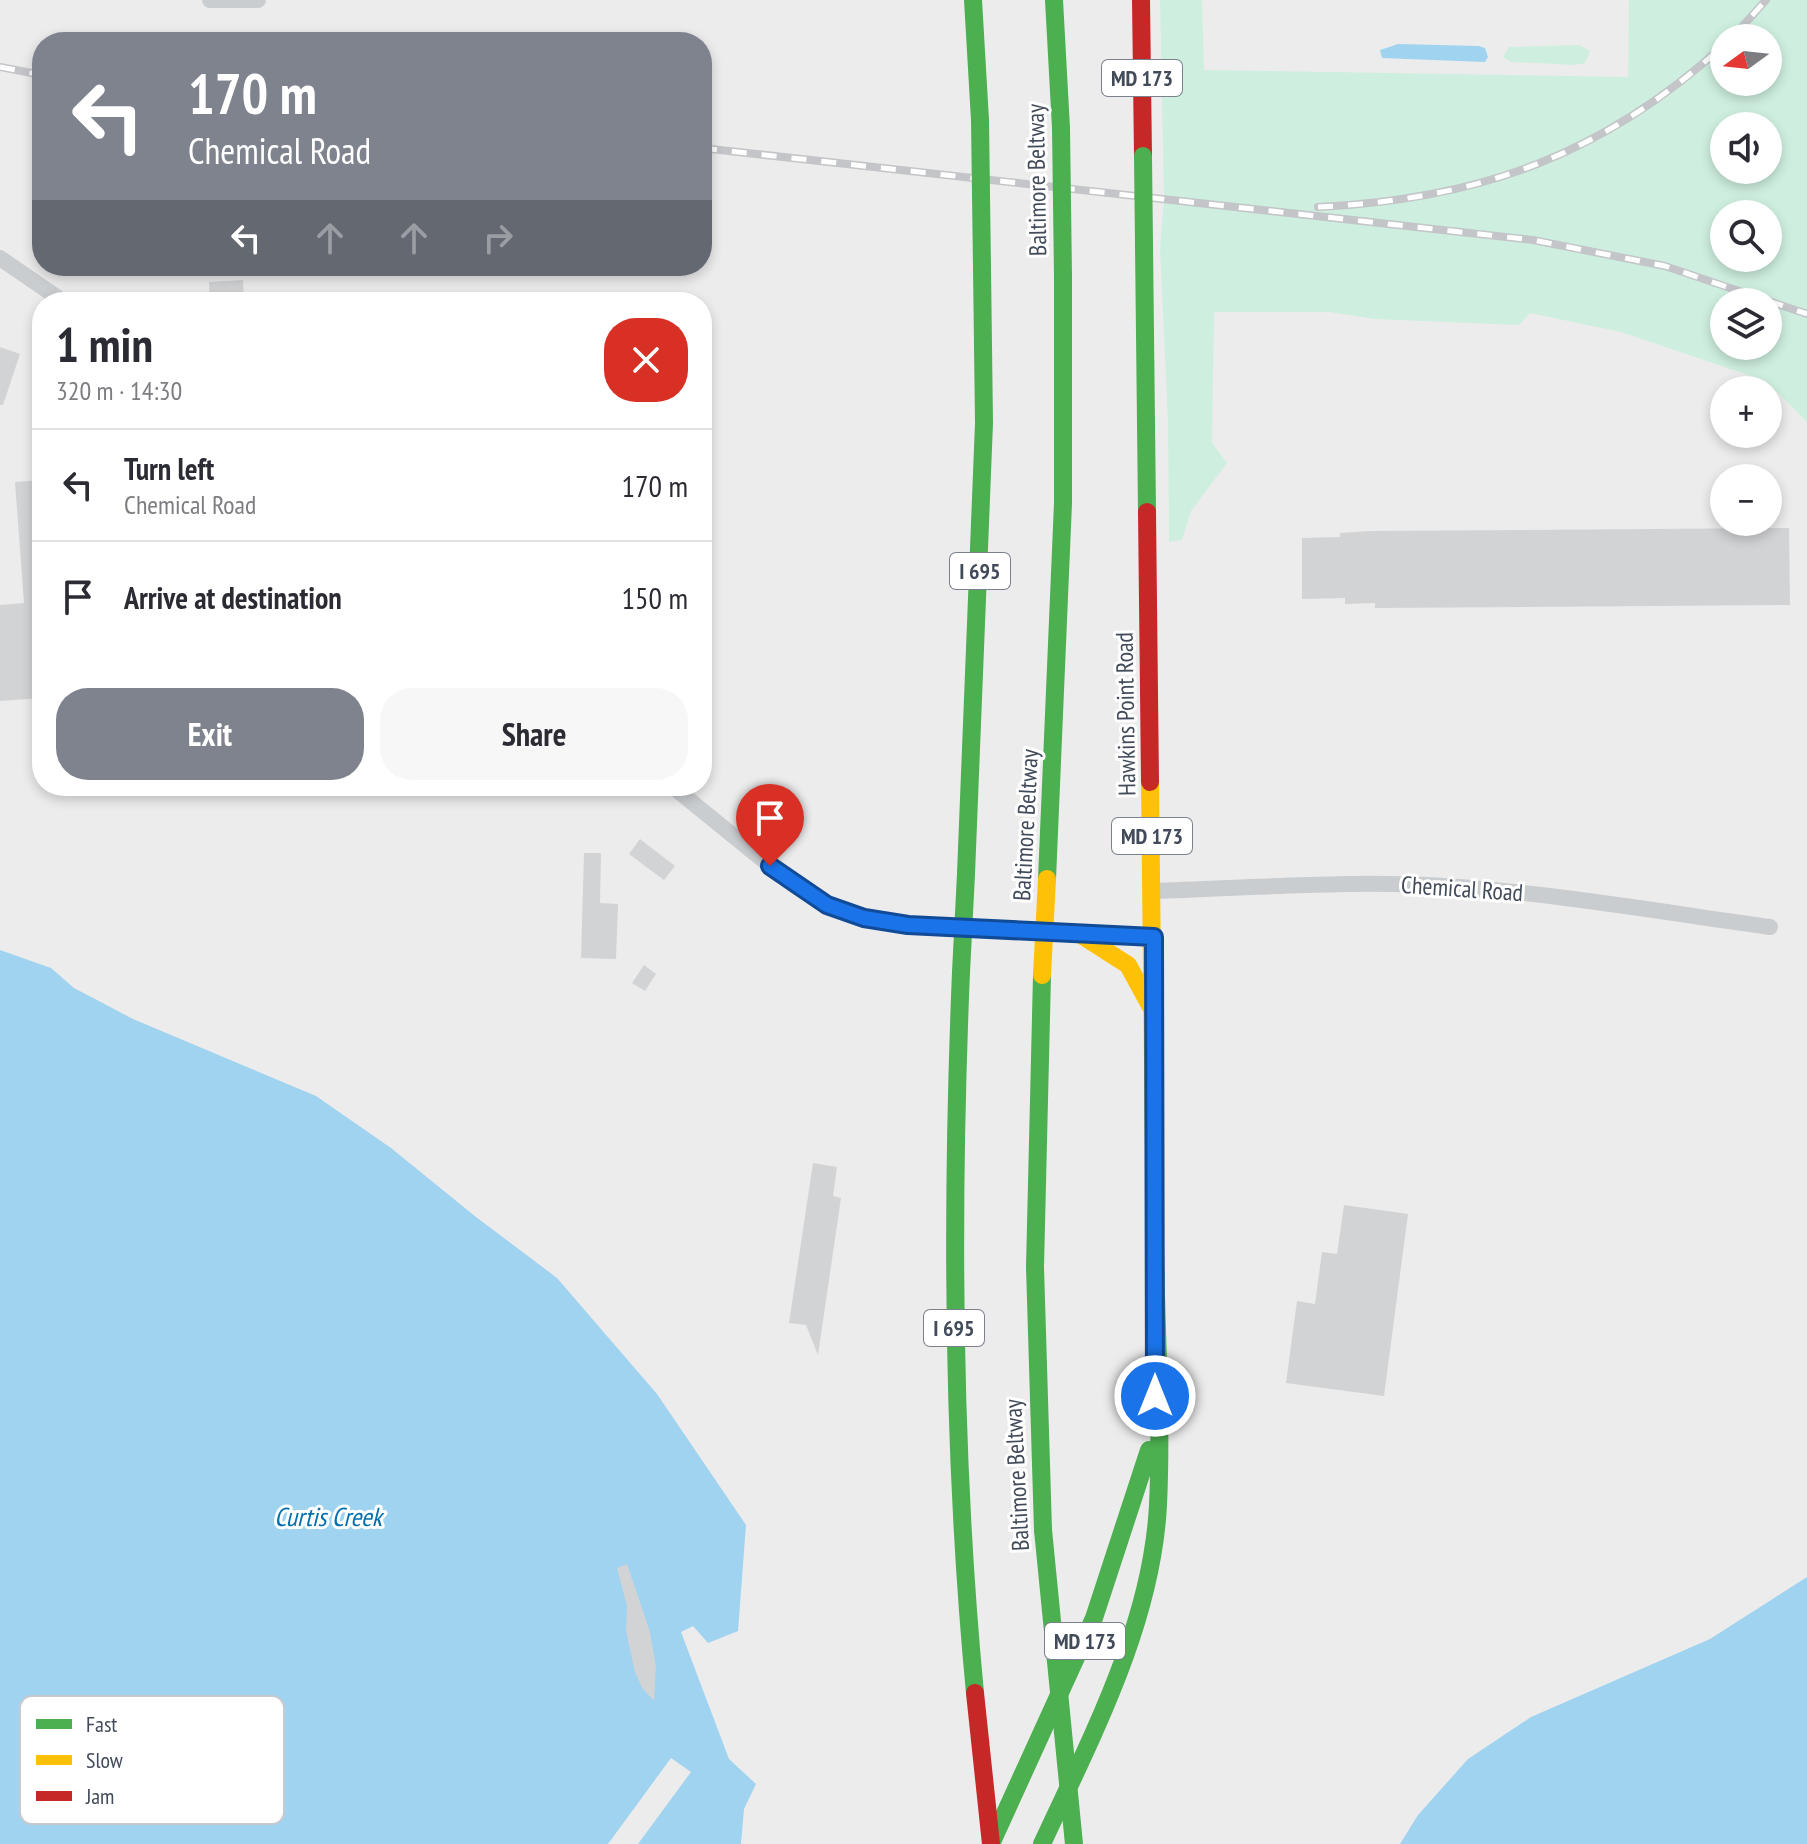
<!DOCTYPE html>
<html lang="en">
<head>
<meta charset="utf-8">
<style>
  :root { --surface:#fff; --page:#f7f7f7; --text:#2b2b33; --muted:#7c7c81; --line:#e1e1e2; --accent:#7e838d }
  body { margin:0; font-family:"PT Sans Narrow",sans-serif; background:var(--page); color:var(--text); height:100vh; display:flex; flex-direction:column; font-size:30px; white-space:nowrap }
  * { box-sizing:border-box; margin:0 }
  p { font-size:26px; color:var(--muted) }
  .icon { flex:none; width:44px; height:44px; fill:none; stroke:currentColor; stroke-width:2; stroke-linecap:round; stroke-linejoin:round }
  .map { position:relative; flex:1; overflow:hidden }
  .panel { position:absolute; left:32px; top:292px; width:680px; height:504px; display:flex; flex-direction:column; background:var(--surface); border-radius:32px; box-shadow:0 4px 12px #0003 }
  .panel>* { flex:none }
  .hud { position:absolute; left:32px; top:32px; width:680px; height:244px; border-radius:32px; box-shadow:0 4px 12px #0003; background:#7e838d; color:#fff; overflow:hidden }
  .needle { width:52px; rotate:255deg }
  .controls { position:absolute; left:1710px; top:24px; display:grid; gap:16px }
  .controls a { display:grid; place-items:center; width:72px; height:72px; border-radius:50%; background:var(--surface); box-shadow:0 4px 12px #0003; font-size:40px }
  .pin { position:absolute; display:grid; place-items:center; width:68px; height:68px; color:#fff; margin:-82px -34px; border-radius:50% 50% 50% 0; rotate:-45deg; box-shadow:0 0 8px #0007 }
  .pin .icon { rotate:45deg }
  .me { position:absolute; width:88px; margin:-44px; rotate:0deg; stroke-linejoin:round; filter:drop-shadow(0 0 6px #0008) }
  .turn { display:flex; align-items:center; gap:28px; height:168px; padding:0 24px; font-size:36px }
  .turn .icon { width:104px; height:104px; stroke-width:2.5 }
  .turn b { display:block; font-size:56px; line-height:68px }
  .lanes { display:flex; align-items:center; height:76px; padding:0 24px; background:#0003; justify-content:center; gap:40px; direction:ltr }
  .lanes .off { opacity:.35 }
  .round { display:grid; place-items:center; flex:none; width:84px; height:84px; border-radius:32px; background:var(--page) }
  .overview { display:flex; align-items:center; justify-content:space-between; height:136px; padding:0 24px }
  h1 { font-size:48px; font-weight:800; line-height:60px }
  .action { display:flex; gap:16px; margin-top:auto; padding:16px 24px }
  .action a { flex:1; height:92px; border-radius:32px; background:var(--accent); color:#fff; font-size:32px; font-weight:800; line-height:92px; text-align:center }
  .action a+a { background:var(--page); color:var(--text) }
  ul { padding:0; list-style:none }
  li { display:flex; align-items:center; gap:24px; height:112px; padding:0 24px; border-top:2px solid var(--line) }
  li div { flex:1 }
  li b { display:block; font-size:30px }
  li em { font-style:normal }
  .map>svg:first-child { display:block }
  .green { fill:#ceefdf; fill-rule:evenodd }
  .water { fill:#9fd3f0 }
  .pier { fill:#edecec }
  .building { fill:#d2d3d5 }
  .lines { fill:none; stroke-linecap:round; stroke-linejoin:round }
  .street { stroke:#cacdd0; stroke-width:16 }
  .fast { stroke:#4caf50; stroke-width:18 }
  .slow { stroke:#ffc107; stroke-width:18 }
  .jam { stroke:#c62828; stroke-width:18 }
  .rail-casing { stroke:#c3c5c8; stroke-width:8 }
  .rail { stroke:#fff; stroke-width:5; stroke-dasharray:15; stroke-linecap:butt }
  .fast-bridge { stroke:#4caf50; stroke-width:18 }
  .slow-bridge { stroke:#ffc107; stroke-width:18 }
  .route-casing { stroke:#114b97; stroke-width:20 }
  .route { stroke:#1a73e8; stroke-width:14 }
  .labels { text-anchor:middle; stroke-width:6; stroke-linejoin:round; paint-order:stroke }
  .shield { fill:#fff; stroke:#7b818c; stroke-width:2 }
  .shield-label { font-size:22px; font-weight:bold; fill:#424b5a }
  .street-label { font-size:24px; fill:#424b5a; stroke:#fff }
  .water-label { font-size:26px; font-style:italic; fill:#0170ae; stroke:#fff }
  .key { fill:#fff; stroke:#c6c9ce; stroke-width:2 }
  .key-label { font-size:22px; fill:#424b5a }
</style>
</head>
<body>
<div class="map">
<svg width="1807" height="1844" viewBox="0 0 1807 1844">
  <rect width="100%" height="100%" fill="#edecec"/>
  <g class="green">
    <path d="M1160,0H1202L1204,70L1628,77L1629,0H1807V422L1766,381L1621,332L1530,313L1519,325L1374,319L1329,312H1214L1212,443L1227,463L1191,511L1182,540L1169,542L1168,421L1160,248L1164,199ZM1724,38H1768V82H1724ZM1724,126H1768V170H1724ZM1724,214H1768V258H1724ZM1724,302H1768V346H1724Z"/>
    <polygon points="1579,45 1590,51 1585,63 1575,65 1511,62 1503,57 1509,47"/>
  </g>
  <g class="water">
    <polygon points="1398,44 1479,46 1485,48 1488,57 1485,62 1382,58 1380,50"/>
    <polygon points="0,950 51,968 74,988 133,1019 316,1096 391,1148 476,1217 557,1278 657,1394 746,1525 738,1631 708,1643 693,1626 681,1632 729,1759 756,1784 752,1844 0,1844"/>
    <polygon points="1807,1577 1807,1844 1400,1844 1418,1815 1468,1759 1531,1717 1710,1639"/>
  </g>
  <g class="pier">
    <polygon points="671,1758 691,1772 638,1844 608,1844"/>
    <polygon points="756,1784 760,1784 756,1844 741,1844 744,1809"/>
  </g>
  <g class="building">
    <polygon points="243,280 244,302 210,302 209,282"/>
    <polygon points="0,347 20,354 3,405 0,405"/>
    <polygon points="42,480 42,698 0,701 0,605 24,603 15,482"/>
    <polygon points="1789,528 1790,605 1375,608 1375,603 1345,604 1345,598 1302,599 1302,538 1340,537 1340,533 1371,531"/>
    <polygon points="640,839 675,866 664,880 629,854"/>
    <polygon points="584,853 601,853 600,903 618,904 616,959 581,958"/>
    <polygon points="644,965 656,974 645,991 632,983"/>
    <polygon points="813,1163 837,1167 833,1196 841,1198 818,1355 806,1325 789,1323"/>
    <polygon points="1344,1205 1408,1214 1384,1396 1286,1383 1297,1301 1315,1304 1322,1252 1337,1254"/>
    <polygon points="627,1564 650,1632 656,1667 654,1701 642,1688 635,1672 626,1631 627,1606 617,1568"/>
  </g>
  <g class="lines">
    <g class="street">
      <polyline points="210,0 258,0"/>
      <polyline points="0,258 64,302"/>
      <polyline points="672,786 795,886 827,905 864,918 908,925 1154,937"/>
      <path d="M1153,891C1249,888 1348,880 1444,886C1553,893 1662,912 1770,927"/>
    </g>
    <g class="fast">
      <polyline points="973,0 980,120"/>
      <polyline points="1054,0 1061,128"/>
      <polyline points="1144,245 1147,512"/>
      <polyline points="966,874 984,423 982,268"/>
      <polyline points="1047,879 1063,503 1063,277"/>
      <path d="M961,972C951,1213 952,1453 975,1693"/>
      <polyline points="1042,975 1035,1267 1043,1530"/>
      <polyline points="991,1844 1094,1618 1149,1450"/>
      <path d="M1042,1844C1091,1738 1152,1624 1158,1505C1162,1420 1156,1333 1155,1248"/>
    </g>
    <g class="slow">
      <polyline points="1150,782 1155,1248"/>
      <polyline points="1078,933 1128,965 1152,1009"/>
    </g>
    <g class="jam">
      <polyline points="1141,0 1143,156"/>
      <polyline points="1147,512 1150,782"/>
      <polyline points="975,1693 991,1844"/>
    </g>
    <defs>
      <g id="rail">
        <polyline points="1732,38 1766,0"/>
        <polyline points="0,67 42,75"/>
        <polyline points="702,148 1533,240 1665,266 1807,314"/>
        <path d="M1318,207C1480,199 1603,155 1724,45"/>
      </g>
    </defs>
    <use href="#rail" class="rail-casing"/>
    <use href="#rail" class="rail"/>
    <g class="fast-bridge">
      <polyline points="980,120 982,268"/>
      <polyline points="1061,128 1063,277"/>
      <polyline points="1143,156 1144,245"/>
      <polyline points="961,972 966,874"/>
      <polyline points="1043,1530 1074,1844"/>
    </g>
    <polyline class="slow-bridge" points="1042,975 1047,879"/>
  </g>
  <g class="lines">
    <defs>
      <polyline id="route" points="770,866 827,905 864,918 908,925 1154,937 1155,1396"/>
    </defs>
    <use href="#route" class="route-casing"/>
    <use href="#route" class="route"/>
  </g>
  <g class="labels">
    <g class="shield">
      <rect x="1102" y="60" width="80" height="36" rx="6"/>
      <rect x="950" y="553" width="60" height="36" rx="6"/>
      <rect x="1112" y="818" width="80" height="36" rx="6"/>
      <rect x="924" y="1310" width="60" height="36" rx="6"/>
      <rect x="1045" y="1623" width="80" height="36" rx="6"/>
    </g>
    <g class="shield-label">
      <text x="1142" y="86">MD 173</text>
      <text x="980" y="579">I 695</text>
      <text x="1152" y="844">MD 173</text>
      <text x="954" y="1336">I 695</text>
      <text x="1085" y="1649">MD 173</text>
    </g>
    <g class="street-label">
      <text transform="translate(1037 180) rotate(-91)" y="8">Baltimore Beltway</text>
      <text transform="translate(1126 714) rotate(-91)" y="8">Hawkins Point Road</text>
      <text transform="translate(1026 825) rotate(-87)" y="8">Baltimore Beltway</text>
      <text transform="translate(1462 889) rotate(4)" y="8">Chemical Road</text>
      <text transform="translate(1017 1475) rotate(-93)" y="8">Baltimore Beltway</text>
    </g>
    <g class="water-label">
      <text x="328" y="1526">Curtis Creek</text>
    </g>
  </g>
  <rect x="20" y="1696" width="264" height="128" rx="12" class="key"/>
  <rect x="36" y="1719" width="36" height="10" fill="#4caf50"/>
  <rect x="36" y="1755" width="36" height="10" fill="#ffc107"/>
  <rect x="36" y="1791" width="36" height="10" fill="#c62828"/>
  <g class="key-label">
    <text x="86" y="1732">Fast</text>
    <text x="86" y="1768">Slow</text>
    <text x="86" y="1804">Jam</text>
  </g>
</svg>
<div class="controls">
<a><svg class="needle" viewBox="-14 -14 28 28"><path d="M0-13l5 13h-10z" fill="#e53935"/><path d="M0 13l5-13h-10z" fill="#7c7c81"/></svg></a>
<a><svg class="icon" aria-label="sound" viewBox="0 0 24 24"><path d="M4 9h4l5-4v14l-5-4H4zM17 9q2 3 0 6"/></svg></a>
<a><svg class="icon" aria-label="search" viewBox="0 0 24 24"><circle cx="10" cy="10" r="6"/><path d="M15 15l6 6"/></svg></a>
<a><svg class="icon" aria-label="layers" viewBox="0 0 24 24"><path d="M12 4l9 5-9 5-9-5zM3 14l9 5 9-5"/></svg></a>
<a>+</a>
<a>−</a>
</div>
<div class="pin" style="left:770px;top:866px;background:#d93025"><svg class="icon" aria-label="arrive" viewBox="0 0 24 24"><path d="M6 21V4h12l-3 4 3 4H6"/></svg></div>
<svg class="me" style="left:1155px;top:1396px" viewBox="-20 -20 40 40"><circle r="17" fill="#1a73e8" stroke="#fff" stroke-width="3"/><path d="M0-11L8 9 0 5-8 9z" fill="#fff"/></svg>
<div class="hud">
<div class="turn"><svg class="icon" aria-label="left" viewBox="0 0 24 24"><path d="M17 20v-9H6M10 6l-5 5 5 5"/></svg><div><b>170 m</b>Chemical Road</div></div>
<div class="lanes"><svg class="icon" aria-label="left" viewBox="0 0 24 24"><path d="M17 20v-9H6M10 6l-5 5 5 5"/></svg><svg class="icon off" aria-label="ahead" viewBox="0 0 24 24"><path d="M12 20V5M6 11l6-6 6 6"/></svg><svg class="icon off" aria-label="ahead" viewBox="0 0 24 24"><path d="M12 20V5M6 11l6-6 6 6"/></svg><svg class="icon off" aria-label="right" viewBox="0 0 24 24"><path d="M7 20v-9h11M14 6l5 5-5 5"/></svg></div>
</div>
<section class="panel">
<div class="overview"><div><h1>1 min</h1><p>320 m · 14:30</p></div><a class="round" style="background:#d93025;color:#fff"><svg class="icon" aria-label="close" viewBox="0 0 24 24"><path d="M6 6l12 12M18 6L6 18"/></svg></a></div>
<ul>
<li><svg class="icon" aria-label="left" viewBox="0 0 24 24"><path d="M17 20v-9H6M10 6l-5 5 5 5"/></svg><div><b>Turn left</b><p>Chemical Road</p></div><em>170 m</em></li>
<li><svg class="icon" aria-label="arrive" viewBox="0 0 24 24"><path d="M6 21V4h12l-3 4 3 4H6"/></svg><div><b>Arrive at destination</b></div><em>150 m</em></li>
</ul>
<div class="action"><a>Exit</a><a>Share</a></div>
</section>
</div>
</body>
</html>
